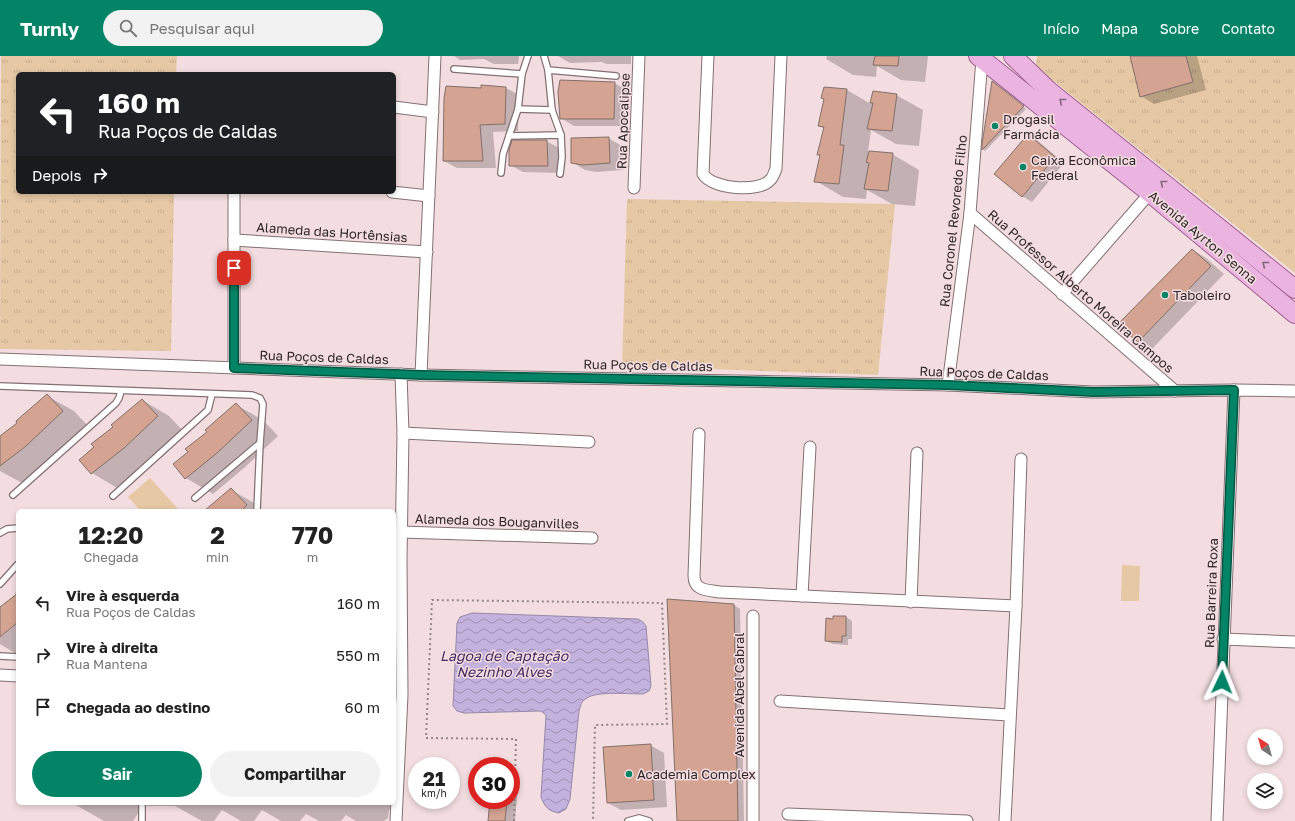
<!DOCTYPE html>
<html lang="pt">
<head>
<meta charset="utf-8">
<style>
  :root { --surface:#fff; --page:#f2f2f2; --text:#222; --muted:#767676; --accent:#048466 }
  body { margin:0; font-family:"Golos Text",sans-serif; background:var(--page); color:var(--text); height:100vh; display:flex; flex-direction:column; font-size:15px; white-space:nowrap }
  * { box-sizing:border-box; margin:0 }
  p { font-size:13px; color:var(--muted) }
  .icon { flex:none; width:22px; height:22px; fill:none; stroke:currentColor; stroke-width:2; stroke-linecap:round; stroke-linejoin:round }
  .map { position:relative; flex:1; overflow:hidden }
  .details { position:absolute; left:16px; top:453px; width:380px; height:296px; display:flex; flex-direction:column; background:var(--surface); border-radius:6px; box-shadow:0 2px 6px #0003 }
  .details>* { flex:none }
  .guide { position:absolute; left:16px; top:16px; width:380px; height:122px; border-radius:6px; box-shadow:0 2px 6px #0003; background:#202124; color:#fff; overflow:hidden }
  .needle { width:26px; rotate:324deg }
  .controls { position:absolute; left:1247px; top:673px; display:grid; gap:8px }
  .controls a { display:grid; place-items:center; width:36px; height:36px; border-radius:50%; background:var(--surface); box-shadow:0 2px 6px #0003; font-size:20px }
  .speed { position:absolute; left:408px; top:701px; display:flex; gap:8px; font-size:20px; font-weight:700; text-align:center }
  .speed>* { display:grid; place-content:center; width:52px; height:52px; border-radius:50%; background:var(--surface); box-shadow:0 2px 6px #0003; line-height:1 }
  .speed small { font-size:10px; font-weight:400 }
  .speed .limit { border:6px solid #d22; background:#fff; color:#111 }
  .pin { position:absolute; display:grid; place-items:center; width:34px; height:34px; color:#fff; margin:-17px; border-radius:8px; box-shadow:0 2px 6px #0006 }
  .me { position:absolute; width:44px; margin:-22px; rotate:2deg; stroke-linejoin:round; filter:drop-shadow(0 0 3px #0008) }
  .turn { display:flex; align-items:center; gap:14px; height:84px; padding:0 16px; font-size:18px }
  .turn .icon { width:52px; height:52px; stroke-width:2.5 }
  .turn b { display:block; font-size:28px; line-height:34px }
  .then { display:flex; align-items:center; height:38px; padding:0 16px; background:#0003; gap:8px; font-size:15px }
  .eta { display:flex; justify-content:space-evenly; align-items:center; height:68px; text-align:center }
  .eta b { font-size:24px; font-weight:700; line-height:28px }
  .action { display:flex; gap:8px; margin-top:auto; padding:8px 16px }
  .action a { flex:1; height:46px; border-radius:24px; background:var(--accent); color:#fff; font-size:16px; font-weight:700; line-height:46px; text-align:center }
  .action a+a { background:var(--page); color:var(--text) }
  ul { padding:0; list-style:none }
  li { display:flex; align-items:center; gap:12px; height:52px; padding:0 16px }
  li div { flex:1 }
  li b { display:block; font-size:15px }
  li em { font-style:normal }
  header { display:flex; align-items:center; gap:24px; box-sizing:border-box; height:56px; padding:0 20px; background:var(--accent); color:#fff }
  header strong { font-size:19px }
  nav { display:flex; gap:22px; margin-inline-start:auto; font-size:14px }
  .search { width:280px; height:36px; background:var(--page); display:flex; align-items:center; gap:10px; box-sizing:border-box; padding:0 14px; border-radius:22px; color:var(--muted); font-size:15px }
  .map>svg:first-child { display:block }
  .grass { fill:url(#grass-tufts) }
  .pitch { fill:#e6c8a4 }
  .water { fill:url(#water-waves); stroke:#9788a8 }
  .shadow { fill:#0003 }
  .building { fill:#d4a392; stroke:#83706a }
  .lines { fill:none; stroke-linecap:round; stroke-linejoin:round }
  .lane-casing { stroke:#847073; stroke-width:8 }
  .street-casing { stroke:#847073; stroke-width:13 }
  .primary-casing { stroke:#a06192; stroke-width:20 }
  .path { stroke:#958587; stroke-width:2; stroke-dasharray:2 3; stroke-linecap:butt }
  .lane { stroke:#fff; stroke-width:5.5 }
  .street { stroke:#fff; stroke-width:11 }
  .primary { stroke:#ebb3e0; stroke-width:18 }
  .oneway { stroke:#84667b }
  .route-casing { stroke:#035642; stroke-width:10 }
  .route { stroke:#048466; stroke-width:7 }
  .poi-dot { fill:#048466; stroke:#f3dde0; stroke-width:1.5 }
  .labels { text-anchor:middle; stroke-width:3; stroke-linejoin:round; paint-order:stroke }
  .poi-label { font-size:13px; fill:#302729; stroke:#f3dde0; text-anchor:start }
  .street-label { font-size:13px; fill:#302729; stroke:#f3dde0 }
  .water-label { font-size:14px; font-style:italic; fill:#432b61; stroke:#f3dde0 }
</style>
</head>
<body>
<header>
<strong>Turnly</strong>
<div class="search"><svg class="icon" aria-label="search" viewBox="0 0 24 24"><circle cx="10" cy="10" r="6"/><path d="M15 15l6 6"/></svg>Pesquisar aqui</div>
<nav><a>Início</a><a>Mapa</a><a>Sobre</a><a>Contato</a></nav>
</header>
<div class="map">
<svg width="1295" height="765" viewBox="0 0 1295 765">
  <defs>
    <pattern id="grass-tufts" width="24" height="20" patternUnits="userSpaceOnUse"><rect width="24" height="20" fill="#e6c8a4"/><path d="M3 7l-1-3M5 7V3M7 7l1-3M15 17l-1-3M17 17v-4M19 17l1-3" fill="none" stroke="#c6ac8d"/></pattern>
    <pattern id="water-waves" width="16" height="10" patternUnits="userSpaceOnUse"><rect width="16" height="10" fill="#c3b2de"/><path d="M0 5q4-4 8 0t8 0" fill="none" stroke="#9f91b4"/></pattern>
  </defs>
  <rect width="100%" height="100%" fill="#f3dde0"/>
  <g class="grass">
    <polygon points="1,0 177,0 176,18 18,18 18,136 174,136 171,295 0,293"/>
    <polygon points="1037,0 1295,0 1295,217 1036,11"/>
    <polygon points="627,143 895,148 878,319 622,310"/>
  </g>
  <g class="pitch">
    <polygon points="150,422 180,455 141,455 128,441"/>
    <polygon points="1122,509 1140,510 1139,545 1121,545"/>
  </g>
  <path class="water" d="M472,557L638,563L643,566L646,570L651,630L649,635L643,638C629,638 597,635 587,642C581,645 581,649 579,655L570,743L566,753L559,757C548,755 545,751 541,741L546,659L541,655L464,657L457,655L453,650L457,567L460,561Z"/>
  <g class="shadow">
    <polygon points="454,0 519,0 518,8 494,8 484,3 460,4"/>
    <polygon points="558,0 631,0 631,8 606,8 602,6 570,7"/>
    <polygon points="827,0 928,0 925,26 901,24 877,10 876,21 853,19 826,3"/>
    <polygon points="1131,0 1197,0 1206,34 1154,48 1141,40"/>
    <polygon points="993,26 1026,53 985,95 983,93"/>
    <polygon points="614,27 627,34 626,70 574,70 561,62"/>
    <polygon points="506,32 519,39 518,75 493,76 496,112 457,112 444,105 482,33"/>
    <polygon points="824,32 847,34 871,48 874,36 896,39 923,54 919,90 896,88 871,74 868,96 892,98 919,114 915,150 892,148 867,134 866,143 843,141 816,125 821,100 818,98 825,73 819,70 825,44"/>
    <polygon points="1028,79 1038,85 1064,107 1032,146 1022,140"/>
    <polygon points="608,82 622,90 623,114 597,116 585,114 572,106"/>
    <polygon points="546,85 559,92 561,117 523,116 510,109"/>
    <polygon points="1193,194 1206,202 1224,218 1152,293 1139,285"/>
    <polygon points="47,340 74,355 89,371 24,428 0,415 0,382 19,367"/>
    <polygon points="142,344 169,360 184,376 119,433 92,417 80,404"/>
    <polygon points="236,349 263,364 278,380 244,412 213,438 186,422 189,396"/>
    <polygon points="231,434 258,449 263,455 206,455"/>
    <polygon points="18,534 18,599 0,588 0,552 16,539 15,537"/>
    <polygon points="734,549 740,553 744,765 678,765"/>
    <polygon points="834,561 846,561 852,565 852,583 848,583 848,589 833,588 826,585"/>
    <polygon points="650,689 664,697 667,751 621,754 608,747"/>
    <polygon points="511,725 518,729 515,765 490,765 491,744 511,744"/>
    <polygon points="395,746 389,754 388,762 384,765 356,765 346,759 341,765 319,765 306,758 300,765 281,765 262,754 254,765 241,765 222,754 214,765 202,765 175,750 143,750 133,765 104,765 74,748"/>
  </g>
  <g class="building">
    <polygon points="875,0 899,0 898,10 873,9"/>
    <polygon points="1130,0 1186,0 1193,26 1140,41"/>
    <polygon points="560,24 615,26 614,63 560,63 558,36"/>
    <polygon points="992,25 1024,50 982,94 982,88"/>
    <polygon points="481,29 506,31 505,68 480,69 483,105 443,105 444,42 446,30 481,32"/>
    <polygon points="824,31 847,33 840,89 844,89 839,128 814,126 820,99 817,99 824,71 818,70 824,43 821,42"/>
    <polygon points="873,35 897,38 892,75 867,73 873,47 870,47"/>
    <polygon points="1028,78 1055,101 1022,141 994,118"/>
    <polygon points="609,81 610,107 583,109 571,107 571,82"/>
    <polygon points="512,84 547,84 548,110 509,110 509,94"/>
    <polygon points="869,95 893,97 888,135 864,133 869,107 866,106"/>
    <polygon points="1192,193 1211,210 1138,286 1117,269"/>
    <polygon points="47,338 63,355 26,390 0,410 0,380 17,367 16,365"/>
    <polygon points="142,343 158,360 124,392 91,418 79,404 94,391 91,388 113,371 111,369"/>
    <polygon points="236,347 252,364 217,397 185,423 173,408 188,396 185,393 207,376 205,374"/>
    <polygon points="231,432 247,449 241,455 204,455"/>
    <polygon points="18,537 18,566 0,581 0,551"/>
    <polygon points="667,543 734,548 738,765 677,765"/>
    <polygon points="833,560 846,560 846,580 842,580 842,586 825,585 826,562 833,563"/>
    <polygon points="651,688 654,744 607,747 603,691"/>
    <polygon points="490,744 507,744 505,765 488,765"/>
  </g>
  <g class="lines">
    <defs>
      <g id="lane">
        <polyline points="544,0 548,14"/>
        <polyline points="454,13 522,18"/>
        <polyline points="518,53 552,54"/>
        <polyline points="561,79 552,54 548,14 616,20"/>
        <polyline points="509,80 561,79 562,101 560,118"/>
        <polyline points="501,117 503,98 518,53 522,18 528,0"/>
        <polyline points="0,330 252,339 260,342 263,348 260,387 195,442"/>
        <polyline points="13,439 116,347 119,342 121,335"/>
        <polyline points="113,440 208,354 212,338"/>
        <polyline points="257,455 260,387"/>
        <polyline points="0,477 7,473 18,472"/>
        <polyline points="0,528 18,508"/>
        <polyline points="0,600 18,601"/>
        <polyline points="142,765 142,747"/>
        <polyline points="628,765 639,762 649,765"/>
      </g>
      <g id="street">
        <path d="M708,0L703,118C712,133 759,137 770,124C773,122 774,117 776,113L781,0"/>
        <polyline points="394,51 433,56"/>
        <polyline points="634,132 639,0"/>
        <polyline points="234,136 234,312"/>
        <polyline points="392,136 429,140"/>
        <polyline points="970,157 1175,335"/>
        <polyline points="234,184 427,196"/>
        <polyline points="1062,238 1150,137"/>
        <polyline points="0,303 421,319 948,329 1093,336 1234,334 1295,335"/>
        <polyline points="421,319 435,0"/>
        <polyline points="948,329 970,157 982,3"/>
        <polyline points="403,377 589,386"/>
        <path d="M699,378L694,520C694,535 708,534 720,536L1016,550"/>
        <polyline points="401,476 592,482"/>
        <polyline points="802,540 810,391"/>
        <polyline points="911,546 917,397"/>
        <polyline points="753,560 753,765"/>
        <polyline points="1223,583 1295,586"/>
        <polyline points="0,619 18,620"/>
        <polyline points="780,645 1009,659"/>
        <polyline points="788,758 967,765"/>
        <polyline points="396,765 402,639 401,503 403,377 401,318"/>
        <polyline points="1005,765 1016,550 1021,403"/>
        <polyline points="1217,765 1234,334"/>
      </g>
      <g id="primary">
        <polyline points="978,0 1150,137 1295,258"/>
        <polyline points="1013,0 1048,34 1295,233"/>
      </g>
    </defs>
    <use href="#lane" class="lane-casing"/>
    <use href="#street" class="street-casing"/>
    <use href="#primary" class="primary-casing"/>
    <polyline class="path" points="514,765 516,683 426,682 432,544 662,547 667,668 595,669 593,765"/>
    <use href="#lane" class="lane"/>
    <use href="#street" class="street"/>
    <use href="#primary" class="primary"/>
  </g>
  <defs><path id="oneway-chevron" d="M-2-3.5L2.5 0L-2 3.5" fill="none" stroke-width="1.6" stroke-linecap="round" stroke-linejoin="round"/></defs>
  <g class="oneway">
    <use href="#oneway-chevron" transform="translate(1062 45) rotate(-141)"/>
    <use href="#oneway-chevron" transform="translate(1163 127) rotate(-141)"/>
    <use href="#oneway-chevron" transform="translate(1265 208) rotate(-141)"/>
  </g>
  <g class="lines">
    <defs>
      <polyline id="route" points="234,212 234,312 422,319 948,329 1093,336 1234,334 1222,626"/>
    </defs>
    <use href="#route" class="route-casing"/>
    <use href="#route" class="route"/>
  </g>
  <g class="poi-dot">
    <circle cx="995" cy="70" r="4"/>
    <circle cx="1023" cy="111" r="4"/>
    <circle cx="1165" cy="239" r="4"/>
    <circle cx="629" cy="718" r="4"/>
  </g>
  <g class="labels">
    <g class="poi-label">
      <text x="1003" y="68">Drogasil<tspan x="1003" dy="15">Farmácia</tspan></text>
      <text x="1031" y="109">Caixa Econômica<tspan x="1031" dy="15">Federal</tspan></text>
      <text x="1173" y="244">Taboleiro</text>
      <text x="637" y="723">Academia Complex</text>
    </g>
    <g class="street-label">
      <text transform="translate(623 65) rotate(-88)" y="5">Rua Apocalipse</text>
      <text transform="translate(953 165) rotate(-84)" y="5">Rua Coronel Revoredo Filho</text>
      <text transform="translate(332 176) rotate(4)" y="5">Alameda das Hortênsias</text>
      <text transform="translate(1203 181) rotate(40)" y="5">Avenida Ayrton Senna</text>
      <text transform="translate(1081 235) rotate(41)" y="5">Rua Professor Alberto Moreira Campos</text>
      <text transform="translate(324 301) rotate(2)" y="5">Rua Poços de Caldas</text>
      <text transform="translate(648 309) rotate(1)" y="5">Rua Poços de Caldas</text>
      <text transform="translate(984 317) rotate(2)" y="5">Rua Poços de Caldas</text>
      <text transform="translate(497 465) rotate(2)" y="5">Alameda dos Bouganvilles</text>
      <text transform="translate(1211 537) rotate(-88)" y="5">Rua Barreira Roxa</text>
      <text transform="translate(739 639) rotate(-90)" y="5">Avenida Abel Cabral</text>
    </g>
    <g class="water-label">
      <text x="504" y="605">Lagoa de Captação<tspan x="504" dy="16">Nezinho Alves</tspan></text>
    </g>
  </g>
</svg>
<div class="controls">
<a><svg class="needle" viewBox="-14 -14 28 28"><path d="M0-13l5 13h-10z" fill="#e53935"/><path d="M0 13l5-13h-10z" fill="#767676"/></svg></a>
<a><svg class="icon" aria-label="layers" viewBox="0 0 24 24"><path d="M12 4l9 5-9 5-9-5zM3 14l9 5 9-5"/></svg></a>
</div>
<div class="speed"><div>21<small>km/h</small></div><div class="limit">30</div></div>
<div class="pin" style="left:234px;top:212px;background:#d93025"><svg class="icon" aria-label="arrive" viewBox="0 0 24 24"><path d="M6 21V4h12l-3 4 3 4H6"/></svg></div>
<svg class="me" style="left:1222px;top:626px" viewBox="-20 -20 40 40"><path d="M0-17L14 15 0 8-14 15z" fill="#048466" stroke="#fff" stroke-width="4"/></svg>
<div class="guide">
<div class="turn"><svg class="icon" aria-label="left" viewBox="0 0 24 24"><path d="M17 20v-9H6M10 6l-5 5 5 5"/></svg><div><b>160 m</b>Rua Poços de Caldas</div></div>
<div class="then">Depois<svg class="icon" aria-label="right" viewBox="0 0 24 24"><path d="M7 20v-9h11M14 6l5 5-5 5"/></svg></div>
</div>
<section class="details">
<div class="eta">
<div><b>12:20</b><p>Chegada</p></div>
<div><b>2</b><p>min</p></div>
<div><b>770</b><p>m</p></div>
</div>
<ul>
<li><svg class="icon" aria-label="left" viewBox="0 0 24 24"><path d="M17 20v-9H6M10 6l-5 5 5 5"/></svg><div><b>Vire à esquerda</b><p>Rua Poços de Caldas</p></div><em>160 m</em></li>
<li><svg class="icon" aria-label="right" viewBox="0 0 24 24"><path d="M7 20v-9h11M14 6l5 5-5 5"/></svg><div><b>Vire à direita</b><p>Rua Mantena</p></div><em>550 m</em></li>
<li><svg class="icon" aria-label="arrive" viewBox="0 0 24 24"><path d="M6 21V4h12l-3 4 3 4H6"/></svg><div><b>Chegada ao destino</b></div><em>60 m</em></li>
</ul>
<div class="action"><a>Sair</a><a>Compartilhar</a></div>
</section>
</div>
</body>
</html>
